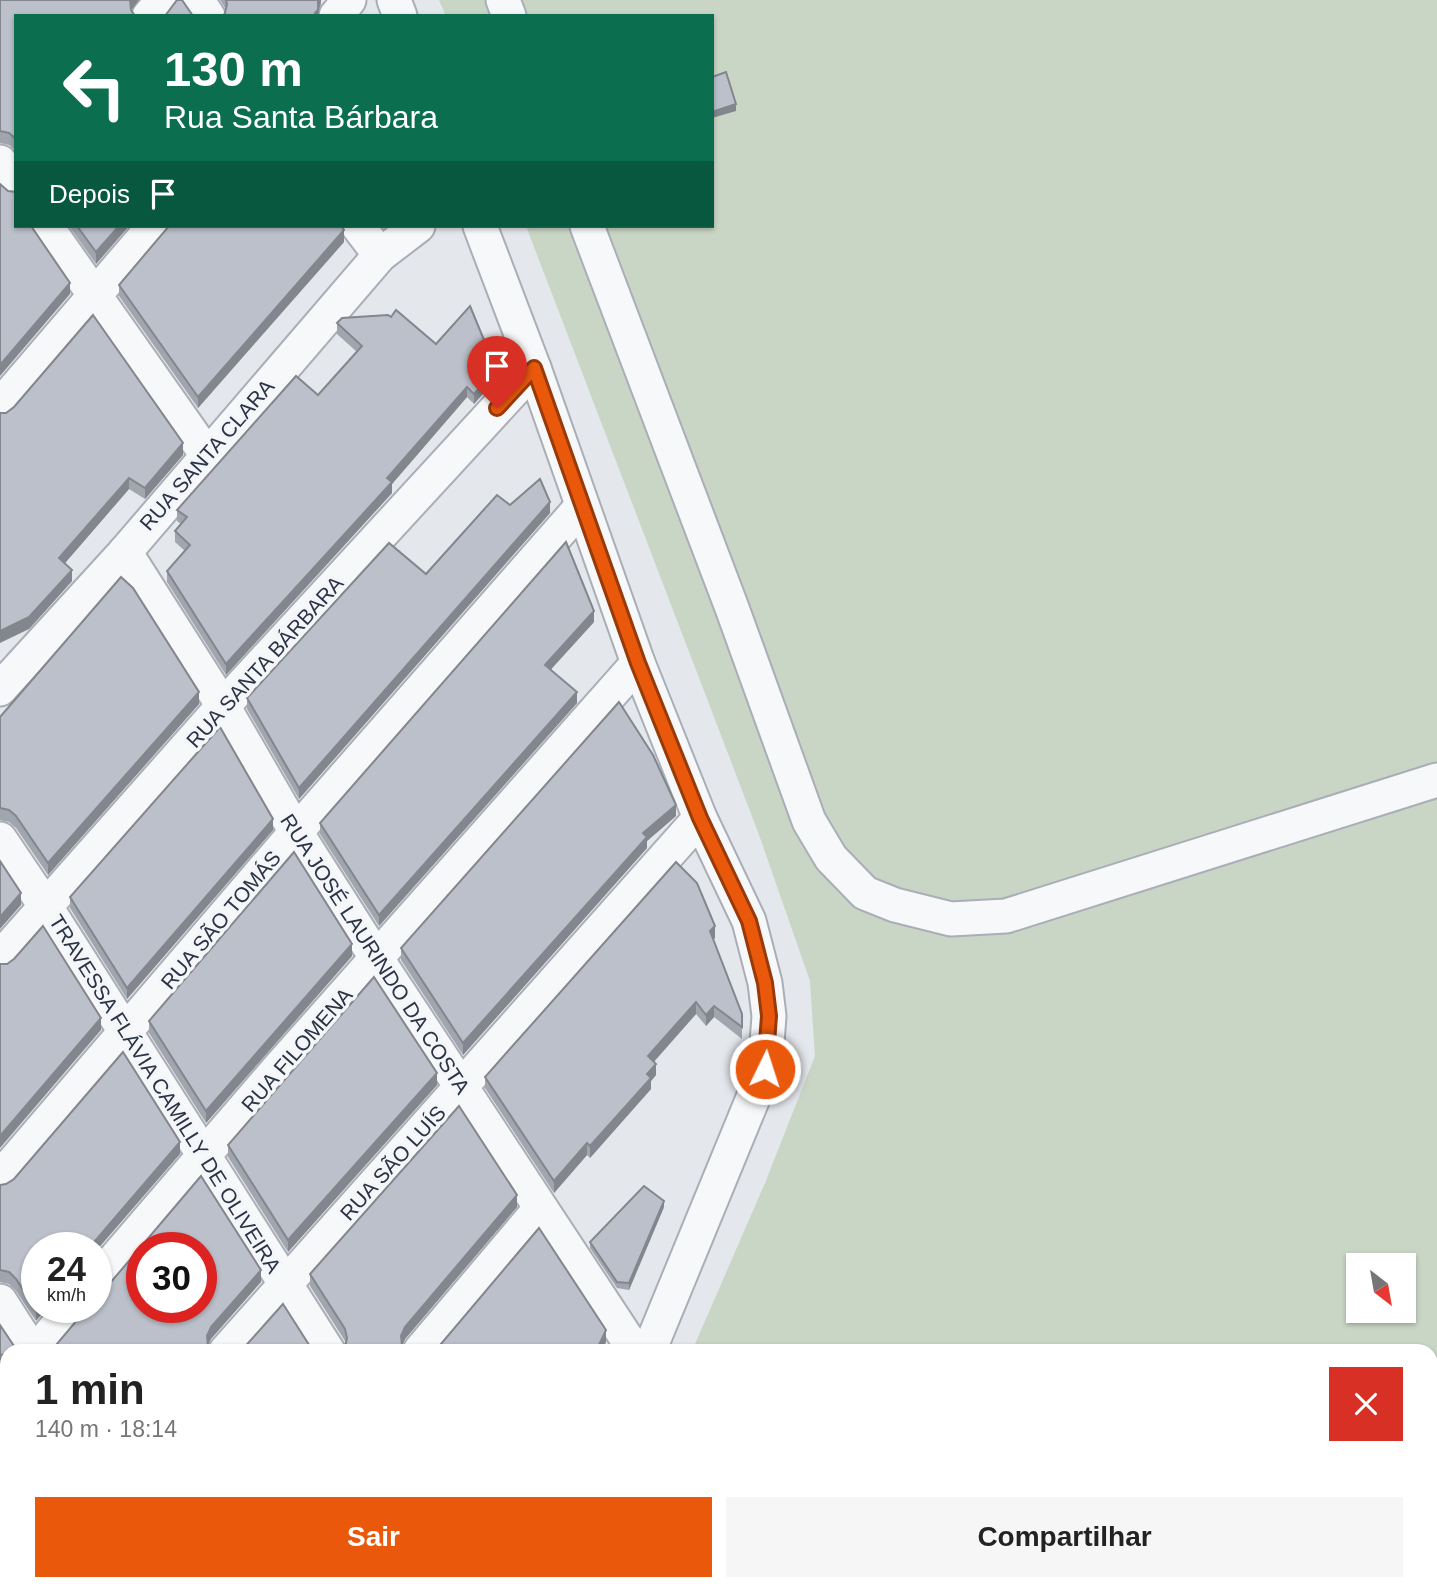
<!DOCTYPE html>
<html lang="pt">
<head>
<meta charset="utf-8">
<style>
  :root { --surface:#fff; --page:#f6f6f6; --text:#222; --muted:#767676; --accent:#ea580c }
  body { margin:0; font-family:Helvetica,sans-serif; background:var(--page); color:var(--text); height:100vh; display:flex; flex-direction:column; font-size:26px; white-space:nowrap }
  * { box-sizing:border-box; margin:0 }
  p { font-size:23px; color:var(--muted) }
  .icon { flex:none; width:38px; height:38px; fill:none; stroke:currentColor; stroke-width:2; stroke-linecap:round; stroke-linejoin:round }
  .map { position:relative; flex:1; overflow:hidden }
  .side { position:absolute; left:0px; top:1344px; width:1438px; height:247px; display:flex; flex-direction:column; background:var(--surface); border-radius:21px 21px 0 0; box-shadow:0 2px 5px #0004 }
  .side>* { flex:none }
  .top-card { position:absolute; left:14px; top:14px; width:700px; height:214px; border-radius:0px; box-shadow:0 2px 5px #0004; background:#0b6e4f; color:#fff; overflow:hidden }
  .needle { width:46px; rotate:149deg }
  .tools { position:absolute; left:1346px; top:1253px; display:grid; gap:14px }
  .tools a { display:grid; place-items:center; width:70px; height:70px; border-radius:0px; background:var(--surface); box-shadow:0 2px 5px #0004; font-size:35px }
  .speed { position:absolute; left:21px; top:1232px; display:flex; gap:14px; font-size:35px; font-weight:700; text-align:center }
  .speed>* { display:grid; place-content:center; width:91px; height:91px; border-radius:50%; background:var(--surface); box-shadow:0 2px 5px #0004; line-height:1 }
  .speed small { font-size:18px; font-weight:400 }
  .speed .limit { border:10px solid #d22; background:#fff; color:#111 }
  .pin { position:absolute; display:grid; place-items:center; width:60px; height:60px; color:#fff; margin:-72px -30px; border-radius:50% 50% 50% 0; rotate:-45deg; box-shadow:0 0 7px #0007 }
  .pin .icon { rotate:45deg }
  .me { position:absolute; width:77px; margin:-38px; rotate:4deg; stroke-linejoin:round; filter:drop-shadow(0 0 5px #0008) }
  .turn { display:flex; align-items:center; gap:24px; height:147px; padding:0 35px; font-size:32px }
  .turn .icon { width:91px; height:91px; stroke-width:2.5 }
  .turn b { display:block; font-size:49px; line-height:60px }
  .then { display:flex; align-items:center; height:66px; padding:0 35px; background:#0003; gap:14px; font-size:26px }
  .round { display:grid; place-items:center; flex:none; width:74px; height:74px; border-radius:0px; background:var(--page) }
  .summary { display:flex; align-items:center; justify-content:space-between; height:119px; padding:0 35px }
  h1 { font-size:42px; font-weight:800; line-height:52px }
  .primary-button { display:flex; gap:14px; margin-top:auto; padding:14px 35px }
  .primary-button a { flex:1; height:80px; border-radius:0px; background:var(--accent); color:#fff; font-size:28px; font-weight:800; line-height:80px; text-align:center }
  .primary-button a+a { background:var(--page); color:var(--text) }
  .map>svg:first-child { display:block }
  .green { fill:#c9d6c5; fill-rule:evenodd }
  .lines { fill:none; stroke-linecap:round; stroke-linejoin:round }
  .street-casing { stroke:#a9aeb7; stroke-width:37 }
  .street { stroke:#f7f8fa; stroke-width:33 }
  .wall { fill:#a1a5ae }
  .shaded-wall { fill:#83868d }
  .building { fill:#bbc0ca; stroke:#83868d; stroke-width:2; fill-rule:evenodd }
  .route-casing { stroke:#983908; stroke-width:18 }
  .route { stroke:#ea580c; stroke-width:12 }
  .labels { text-anchor:middle; stroke-width:7; stroke-linejoin:round; paint-order:stroke }
  .street-label { font-size:21px; fill:#2b3445; stroke:#f4f6f9 }
</style>
</head>
<body>
<div class="map">
<svg width="1437" height="1590" viewBox="0 0 1437 1590">
  <rect width="100%" height="100%" fill="#e4e7ec"/>
  <path class="green" d="M439,0H1437V1590H588L590,1584H1432V1351H692L765,1183L815,1056L810,981L758,832L526,226H712V16H446ZM1358,1265H1404V1311H1358Z"/>
  <g class="lines">
    <defs>
      <g id="street">
        <polyline points="197,0 208,16"/>
        <polyline points="394,0 400,16"/>
        <polyline points="503,0 509,16"/>
        <polyline points="149,16 163,0"/>
        <polyline points="336,16 349,0"/>
        <polyline points="0,162 16,185"/>
        <polyline points="46,226 207,455"/>
        <polyline points="358,226 380,255"/>
        <polyline points="480,226 534,368 638,663 700,818 749,921 765,983 769,1016 765,1069 649,1351"/>
        <polyline points="587,226 732,608 809,821 831,858 865,893 895,905 951,919 1006,916 1437,780"/>
        <polyline points="0,406 154,226"/>
        <polyline points="125,552 223,706 296,832 377,959 635,1351"/>
        <polyline points="0,689 125,552 380,255 418,226"/>
        <polyline points="0,839 46,907 328,1351"/>
        <polyline points="0,958 223,706 534,368"/>
        <polyline points="0,1178 296,832 582,506"/>
        <polyline points="96,1281 278,1069 638,663"/>
        <polyline points="0,1301 32,1351"/>
        <polyline points="36,1351 73,1307"/>
        <polyline points="226,1351 700,818"/>
        <polyline points="420,1351 540,1209"/>
        <polyline points="0,1392 7,1384"/>
        <polyline points="175,1584 179,1590"/>
        <polyline points="475,1584 479,1590"/>
        <polyline points="17,1590 22,1584"/>
        <polyline points="210,1590 215,1584"/>
        <polyline points="545,1590 547,1584"/>
      </g>
    </defs>
    <use href="#street" class="street-casing"/>
    <use href="#street" class="street"/>
  </g>
  <g class="wall">
    <polygon points="0,0 16,16 16,151 9,145 0,143"/>
    <polygon points="220,0 321,0 321,5 318,11 318,15 225,13 226,10 224,6"/>
    <polygon points="69,226 129,226 96,264"/>
    <polygon points="344,242 198,408 119,296 119,285"/>
    <polygon points="337,323 436,344 496,379 474,404 467,397 392,484 392,493 226,675 167,582 167,571 185,551 175,542 175,531 181,524 177,521 177,510 318,395 357,352 337,334"/>
    <polygon points="0,413 183,455 145,499 129,489 65,563 72,581 29,629"/>
    <polygon points="510,505 550,513 299,799 247,709 247,698 426,574"/>
    <polygon points="594,622 551,669 577,703 379,926 320,834 320,823"/>
    <polygon points="199,704 48,875 16,828 9,822 0,820 0,717"/>
    <polygon points="676,816 647,841 647,848 463,1055 401,960 401,948"/>
    <polygon points="273,830 127,999 70,908 70,897"/>
    <polygon points="715,938 713,940 742,1014 742,1039 714,1017 706,1026 696,1014 654,1062 656,1075 651,1081 651,1089 590,1158 587,1155 554,1193 485,1088 485,1077"/>
    <polygon points="352,956 206,1123 149,1033 149,1021"/>
    <polygon points="437,1085 288,1252 228,1157 228,1145"/>
    <polygon points="180,1154 37,1248 36,1321 16,1291 9,1284 0,1282 0,1185"/>
    <polygon points="517,1207 405,1339 402,1346 345,1347 345,1341 310,1286 310,1274"/>
    <polygon points="664,1207 629,1290 617,1288 590,1248 590,1242"/>
    <polygon points="0,1325 16,1349 7,1351 7,1365 1,1366"/>
    <polygon points="408,1584 461,1584 465,1590 415,1590"/>
  </g>
  <g class="shaded-wall">
    <polygon points="130,0 139,0 130,12"/>
    <polygon points="318,0 321,0 318,16 315,13"/>
    <polygon points="736,104 736,111 712,118 712,112"/>
    <polygon points="119,226 129,226 96,264 96,252"/>
    <polygon points="344,230 344,242 198,408 198,397"/>
    <polygon points="70,283 70,294 0,376 0,365"/>
    <polygon points="496,369 496,379 474,404 474,394"/>
    <polygon points="467,387 467,397 392,484 392,493 226,675 226,664"/>
    <polygon points="183,443 183,455 145,499 145,488"/>
    <polygon points="129,478 129,489 59,570 59,558"/>
    <polygon points="550,502 550,513 299,799 299,788"/>
    <polygon points="72,570 72,581 29,629 0,643 0,631"/>
    <polygon points="594,611 594,622 545,676 545,665"/>
    <polygon points="199,692 199,704 48,875 48,863"/>
    <polygon points="577,692 577,703 379,926 379,915"/>
    <polygon points="676,805 676,816 647,841 647,848 463,1055 463,1043 643,833"/>
    <polygon points="273,819 273,830 127,999 127,988"/>
    <polygon points="21,893 21,905 0,929 0,917"/>
    <polygon points="715,926 715,938 710,943 710,931"/>
    <polygon points="352,944 352,956 206,1123 206,1111"/>
    <polygon points="696,1002 696,1014 648,1068 648,1056"/>
    <polygon points="714,1006 714,1017 706,1026 706,1015"/>
    <polygon points="101,1018 101,1030 0,1148 0,1136"/>
    <polygon points="656,1064 656,1075 651,1081 651,1089 590,1158 590,1146"/>
    <polygon points="437,1073 437,1085 288,1252 288,1240"/>
    <polygon points="180,1142 180,1154 96,1251 96,1248 89,1248"/>
    <polygon points="587,1143 587,1155 554,1193 554,1181"/>
    <polygon points="517,1195 517,1207 405,1339 401,1348 401,1336 405,1327"/>
    <polygon points="664,1201 664,1207 629,1290 629,1283"/>
    <polygon points="261,1270 261,1282 211,1339 207,1348 207,1336 211,1327"/>
    <polygon points="38,1307 48,1307 36,1321 36,1309"/>
    <polygon points="606,1330 606,1342 602,1351 599,1345"/>
    <polygon points="1,1354 1,1366 0,1367 0,1355"/>
    <polygon points="7,1560 7,1572 0,1583 0,1571"/>
    <polygon points="337,1584 348,1584 342,1590 331,1590"/>
  </g>
  <g class="building">
    <polygon points="0,0 130,0 131,10 135,16 16,16 16,139 9,133 0,131"/>
    <polygon points="177,0 182,0 193,16 165,16"/>
    <polygon points="226,0 318,0 318,10 315,13 318,16 223,16 225,13 227,4"/>
    <polygon points="726,72 736,104 712,112 712,77"/>
    <polygon points="0,184 8,191 16,192 16,226 31,226 70,283 0,365"/>
    <polygon points="77,226 119,226 96,252"/>
    <polygon points="169,226 341,226 344,230 198,397 119,285"/>
    <polygon points="470,306 496,369 474,394 467,387 387,478 392,482 226,664 167,571 190,545 175,531 187,517 177,510 296,376 318,395 362,346 337,323 342,318 388,315 391,317 396,310 436,344"/>
    <polygon points="93,315 183,443 145,488 129,478 59,558 72,570 29,617 0,631 0,413 6,413 14,407"/>
    <polygon points="540,479 550,502 299,788 247,698 389,543 426,574 497,495 510,505"/>
    <polygon points="566,542 594,611 545,665 577,692 379,915 320,823"/>
    <polygon points="121,577 133,588 199,692 48,863 16,816 9,810 0,808 0,717"/>
    <polygon points="619,702 653,755 676,805 643,833 647,837 463,1043 401,948"/>
    <polygon points="220,727 273,819 127,988 70,897"/>
    <polygon points="294,852 352,944 206,1111 149,1021"/>
    <polygon points="0,861 21,893 0,917"/>
    <polygon points="676,862 697,883 715,926 710,931 742,1014 742,1027 714,1006 706,1015 696,1002 648,1056 656,1064 647,1074 651,1078 590,1146 587,1143 554,1181 485,1077"/>
    <polygon points="43,926 101,1018 0,1136 0,964 7,964 14,959"/>
    <polygon points="374,977 437,1073 288,1240 228,1145"/>
    <polygon points="123,1052 180,1142 89,1248 37,1248 38,1307 36,1309 16,1279 9,1272 0,1270 0,1185 6,1184 14,1179"/>
    <polygon points="459,1106 517,1195 405,1327 401,1336 402,1346 406,1351 342,1351 345,1347 347,1338 345,1329 310,1274"/>
    <path d="M201,1176L261,1270L211,1327L207,1336L208,1346L212,1351H51L88,1307H96V1287H102L111,1282ZM142,1248H201V1307H142Z"/>
    <polygon points="644,1186 664,1201 629,1283 617,1282 590,1242"/>
    <polygon points="539,1228 606,1330 599,1345 603,1349 602,1351 435,1351"/>
    <polygon points="283,1304 313,1351 241,1351"/>
    <polygon points="0,1325 16,1349 17,1351 7,1351 7,1354 0,1355"/>
    <polygon points="7,1397 7,1560 0,1571 0,1399 6,1398"/>
    <polygon points="36,1584 161,1584 164,1590 32,1590"/>
    <polygon points="229,1584 337,1584 331,1590 225,1590"/>
    <polygon points="422,1584 461,1584 465,1590 426,1590 427,1588"/>
  </g>
  <g class="lines">
    <defs>
      <polyline id="route" points="497,408 534,368 638,663 700,818 749,921 765,983 769,1016 765,1069"/>
    </defs>
    <use href="#route" class="route-casing"/>
    <use href="#route" class="route"/>
  </g>
  <g class="labels">
    <g class="street-label">
      <text transform="translate(207 455) rotate(-49)" y="7">RUA SANTA CLARA</text>
      <text transform="translate(265 662) rotate(-48)" y="7">RUA SANTA BÁRBARA</text>
      <text transform="translate(221 920) rotate(-50)" y="7">RUA SÃO TOMÁS</text>
      <text transform="translate(375 954) rotate(57)" y="7">RUA JOSÉ LAURINDO DA COSTA</text>
      <text transform="translate(297 1050) rotate(-49)" y="7">RUA FILOMENA</text>
      <text transform="translate(165 1094) rotate(58)" y="7">TRAVESSA FLÁVIA CAMILLY DE OLIVEIRA</text>
      <text transform="translate(393 1163) rotate(-48)" y="7">RUA SÃO LUÍS</text>
    </g>
  </g>
</svg>
<div class="tools">
<a><svg class="needle" viewBox="-14 -14 28 28"><path d="M0-13l5 13h-10z" fill="#e53935"/><path d="M0 13l5-13h-10z" fill="#767676"/></svg></a>
</div>
<div class="speed"><div>24<small>km/h</small></div><div class="limit">30</div></div>
<div class="pin" style="left:497px;top:408px;background:#d93025"><svg class="icon" aria-label="arrive" viewBox="0 0 24 24"><path d="M6 21V4h12l-3 4 3 4H6"/></svg></div>
<svg class="me" style="left:765px;top:1069px" viewBox="-20 -20 40 40"><circle r="17" fill="#ea580c" stroke="#fff" stroke-width="3"/><path d="M0-11L8 9 0 5-8 9z" fill="#fff"/></svg>
<div class="top-card">
<div class="turn"><svg class="icon" aria-label="left" viewBox="0 0 24 24"><path d="M17 20v-9H6M10 6l-5 5 5 5"/></svg><div><b>130 m</b>Rua Santa Bárbara</div></div>
<div class="then">Depois<svg class="icon" aria-label="arrive" viewBox="0 0 24 24"><path d="M6 21V4h12l-3 4 3 4H6"/></svg></div>
</div>
<section class="side">
<div class="summary"><div><h1>1 min</h1><p>140 m · 18:14</p></div><a class="round" style="background:#d93025;color:#fff"><svg class="icon" aria-label="close" viewBox="0 0 24 24"><path d="M6 6l12 12M18 6L6 18"/></svg></a></div>
<div class="primary-button"><a>Sair</a><a>Compartilhar</a></div>
</section>
</div>
</body>
</html>
